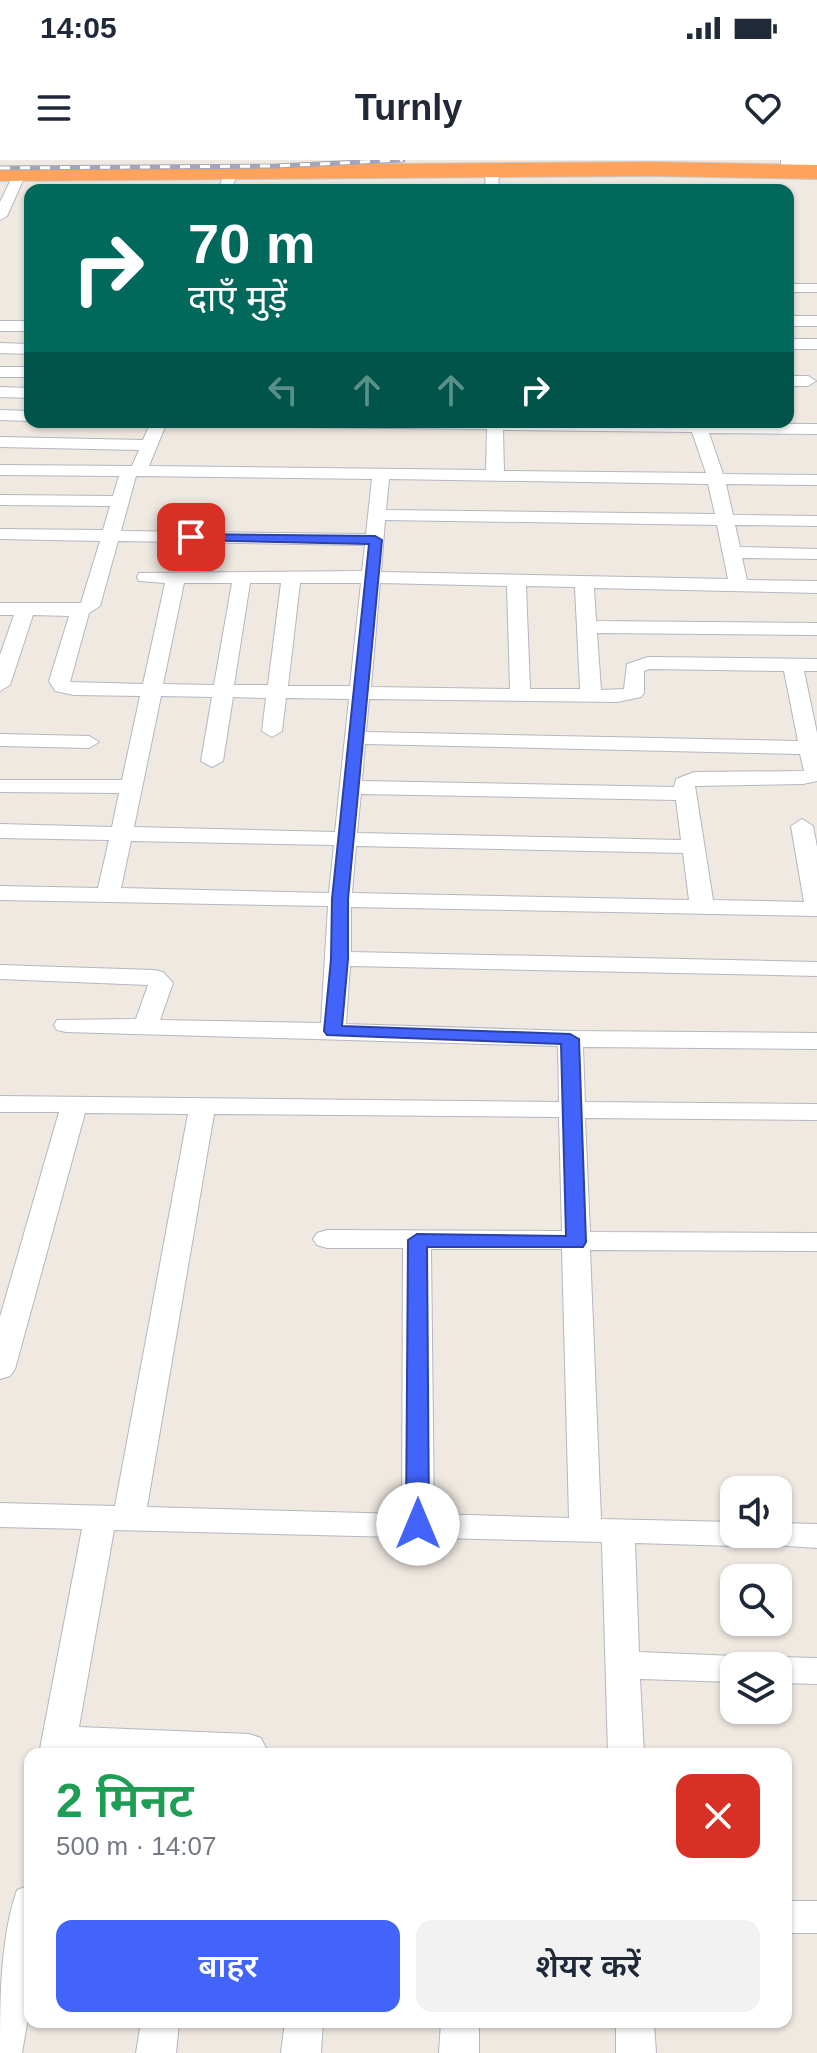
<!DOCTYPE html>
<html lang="hi">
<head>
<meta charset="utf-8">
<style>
  :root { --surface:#fff; --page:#f2f2f3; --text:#1f2937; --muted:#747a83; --accent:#4264fb }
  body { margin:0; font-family:Arial,"Noto Sans Devanagari",sans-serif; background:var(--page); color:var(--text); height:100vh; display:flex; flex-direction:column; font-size:30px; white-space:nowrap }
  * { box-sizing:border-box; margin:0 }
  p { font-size:26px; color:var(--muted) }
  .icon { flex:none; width:44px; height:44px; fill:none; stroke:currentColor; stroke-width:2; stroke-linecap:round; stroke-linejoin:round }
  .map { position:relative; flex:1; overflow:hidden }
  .panel { position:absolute; left:24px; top:1588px; width:768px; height:280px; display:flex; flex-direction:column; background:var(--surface); border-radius:16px; box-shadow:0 2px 6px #0004 }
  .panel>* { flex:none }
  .banner { position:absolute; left:24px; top:24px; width:770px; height:244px; border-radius:16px; box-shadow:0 2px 6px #0004; background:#00695c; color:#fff; overflow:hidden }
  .tools { position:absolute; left:720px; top:1316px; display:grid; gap:16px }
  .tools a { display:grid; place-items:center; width:72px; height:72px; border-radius:16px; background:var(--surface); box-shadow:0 2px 6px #0004; font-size:40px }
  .pin { position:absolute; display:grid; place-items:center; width:68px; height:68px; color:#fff; margin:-34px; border-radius:16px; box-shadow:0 4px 12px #0006 }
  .me { position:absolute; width:88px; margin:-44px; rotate:0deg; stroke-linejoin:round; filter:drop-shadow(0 0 6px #0008) }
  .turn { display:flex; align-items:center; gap:28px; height:168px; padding:0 32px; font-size:36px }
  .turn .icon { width:104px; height:104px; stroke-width:2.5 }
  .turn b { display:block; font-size:56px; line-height:68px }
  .lanes { display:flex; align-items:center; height:76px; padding:0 32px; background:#0003; justify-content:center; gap:40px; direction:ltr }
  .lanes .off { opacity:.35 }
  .round { display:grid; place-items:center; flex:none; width:84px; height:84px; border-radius:16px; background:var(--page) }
  .overview { display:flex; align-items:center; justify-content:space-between; height:136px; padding:0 32px }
  h1 { font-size:48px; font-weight:600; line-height:60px; color:#1e9e55 }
  .action { display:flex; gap:16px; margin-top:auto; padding:16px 32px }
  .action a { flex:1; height:92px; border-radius:16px; background:var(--accent); color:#fff; font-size:32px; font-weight:600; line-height:92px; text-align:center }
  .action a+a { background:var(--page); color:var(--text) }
  .status { display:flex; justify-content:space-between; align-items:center; height:56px; padding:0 40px; background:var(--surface); direction:ltr }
  .status svg { height:22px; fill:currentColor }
  header { display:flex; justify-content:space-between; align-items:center; height:104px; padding:0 32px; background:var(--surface); font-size:36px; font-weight:600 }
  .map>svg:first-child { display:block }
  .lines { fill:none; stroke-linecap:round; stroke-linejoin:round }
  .street-casing { stroke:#b4b7c1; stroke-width:2 }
  .secondary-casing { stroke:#b4b7c1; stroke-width:2 }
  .highway-casing { stroke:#c9c9c9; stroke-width:2 }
  .street { fill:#fff; fill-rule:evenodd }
  .secondary { fill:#fff; fill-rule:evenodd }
  .highway { fill:#ffa35c; fill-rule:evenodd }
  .rail-casing { stroke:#a3a6b8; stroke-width:5 }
  .rail { stroke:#fff; stroke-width:3; stroke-dasharray:10; stroke-linecap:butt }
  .route { fill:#4264fb; stroke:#2b41a3; stroke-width:2 }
</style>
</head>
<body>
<div class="status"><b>14:05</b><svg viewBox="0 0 49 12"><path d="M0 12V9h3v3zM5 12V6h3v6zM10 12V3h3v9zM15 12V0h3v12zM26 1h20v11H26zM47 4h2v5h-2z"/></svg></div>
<header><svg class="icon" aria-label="menu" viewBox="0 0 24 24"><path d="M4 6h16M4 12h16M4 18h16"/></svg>Turnly<svg class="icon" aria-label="heart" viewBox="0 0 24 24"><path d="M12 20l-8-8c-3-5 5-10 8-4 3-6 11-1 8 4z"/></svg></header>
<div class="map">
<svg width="817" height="1893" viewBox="0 0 817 1893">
  <rect width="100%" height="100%" fill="#efe9e1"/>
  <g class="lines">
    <defs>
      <g id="street">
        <polygon points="492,6 498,10 499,30 485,30 486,10"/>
        <polygon points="226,9 237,12 232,30 218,30"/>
        <polygon points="15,11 26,14 7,56 0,60 0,42"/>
        <rect x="788" y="124" width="29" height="8"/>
        <rect x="788" y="156" width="29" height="10"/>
        <rect x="0" y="161" width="30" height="10"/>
        <rect x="788" y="179" width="29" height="10"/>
        <polygon points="0,183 30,184 30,194 0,193"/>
        <rect x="0" y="207" width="30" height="10"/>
        <polygon points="788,216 808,216 816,221 808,226 788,226"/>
        <polygon points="0,227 30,228 30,238 0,237"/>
        <polygon points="0,250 30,251 30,261 0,260"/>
        <path d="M151,262H167L149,306L486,310L487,269L297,267L289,262L817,264V274L709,273L723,314L817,315V325L726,324L733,355L817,356V366L735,365L740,387L817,389V399L742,398L747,420L817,421V433L594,428L596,461L817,463V475L597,473L601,530L624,529L627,504L648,497L817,499V511H804L817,573V621L803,624L695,626L713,740L804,742L791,666L802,659L813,666L817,687V756L351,747V792L817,802V816L350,806L346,864L570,871L817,873V889L583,887L585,942L817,944V960L585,958L590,1072L817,1073V1091L590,1090L601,1359L734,1362V1374H778V1363L817,1364V1388L742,1383L734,1386L635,1383L639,1492L734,1496L746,1500L749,1506H734V1522L640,1519L644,1594H608L602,1382L114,1370L79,1567L249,1574L261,1578L266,1588L263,1594H39L82,1369L0,1367V1343L115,1346L188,954L85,953L15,1209L10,1216L0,1219V1157L59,952H0V936L559,942L558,886L66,872L57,870L54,865L57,860L136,859L148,825L0,819V805L154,810L163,812L173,823L160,860L321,863L328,746L0,740V726L98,728L109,680L0,678V664L112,667L119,633L0,632V620H122L140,536L74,535L55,531L49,521L69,456L33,455L10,525L0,531V495L14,455H0V443H81L100,381L0,379V369L103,370L110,346L0,345V335L113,336L119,316L0,315V305L132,306L139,290L0,287V277L143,280ZM503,270L692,272L706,313L504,311ZM136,316L372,319L366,374L121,371ZM389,319L708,324L715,354L386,350ZM385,360L717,365L728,419L381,412ZM118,381L365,385L362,411L139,413L137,417L139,421L165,423L143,524L70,522L89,453L100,446ZM184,423H232L214,525L163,524ZM250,423H281L268,525H234ZM300,423H361L350,526H288ZM380,423L507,426L510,529L371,527ZM526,426L575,427L580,529H530ZM650,509L784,511L798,581L366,572L369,539L617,542L641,537L644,533V511ZM161,536L212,537L201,601L212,607L223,601L233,537L266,538L262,571L272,577L282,571L286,538L349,539L335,672L134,667ZM365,584L800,594L804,611L694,612L676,619L674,627L362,621ZM361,634L676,640L681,680L357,673ZM131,681L334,685L329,733L121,728ZM356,686L683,693L689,740L352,733ZM214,954L559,957L562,1071L327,1070L317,1073L313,1079L317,1085L327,1088H403L402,1354L147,1347ZM431,1089H562L569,1358L434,1354Z"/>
        <polygon points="0,574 89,576 99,582 89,588 0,586"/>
        <polygon points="778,1497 817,1498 817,1524 778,1523 778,1506 763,1506 766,1501"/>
        <path d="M30,1725V1846L22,1893H0C0,1840 0,1779 17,1730Z"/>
        <rect x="786" y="1741" width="31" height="32"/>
        <polygon points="141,1862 179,1862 176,1893 136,1893"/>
        <polygon points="285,1862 323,1862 321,1893 281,1893"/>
        <polygon points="441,1862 479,1862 479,1893 439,1893"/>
        <polygon points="616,1862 654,1862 656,1893 616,1893"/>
      </g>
      <polygon id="secondary" points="781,0 817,0 817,9 781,7"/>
      <polygon id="highway" points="652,2 817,5 817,19 652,16 0,21 0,7"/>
    </defs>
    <use href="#street" class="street-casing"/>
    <use href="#secondary" class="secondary-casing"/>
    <use href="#highway" class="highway-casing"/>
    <use href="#street" class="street"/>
    <use href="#secondary" class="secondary"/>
    <use href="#highway" class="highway"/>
    <defs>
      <polyline id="rail" points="0,8 276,6 403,0"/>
    </defs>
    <use href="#rail" class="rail-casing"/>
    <use href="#rail" class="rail"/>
  </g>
  <polygon class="route" points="191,374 375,376 382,380 348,739 348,799 342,866 570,874 579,879 586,1082 583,1087 427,1087 429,1364 425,1370 418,1373 410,1370 406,1364 408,1080 417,1074 566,1076 561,884 327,875 324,871 331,799 332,739 369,384 186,380 184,377"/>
</svg>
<div class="tools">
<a><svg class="icon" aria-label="sound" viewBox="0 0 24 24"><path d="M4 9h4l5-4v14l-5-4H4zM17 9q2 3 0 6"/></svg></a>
<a><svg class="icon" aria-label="search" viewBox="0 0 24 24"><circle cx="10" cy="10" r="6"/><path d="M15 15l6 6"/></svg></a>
<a><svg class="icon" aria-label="layers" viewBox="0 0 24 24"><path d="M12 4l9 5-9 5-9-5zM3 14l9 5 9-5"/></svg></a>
</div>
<div class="pin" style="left:191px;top:377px;background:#d93025"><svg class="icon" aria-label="arrive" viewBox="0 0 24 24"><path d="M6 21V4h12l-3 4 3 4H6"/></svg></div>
<svg class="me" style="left:418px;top:1364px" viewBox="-20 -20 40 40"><circle r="19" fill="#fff"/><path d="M0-13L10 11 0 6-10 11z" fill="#4264fb"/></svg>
<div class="banner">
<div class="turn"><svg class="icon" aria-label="right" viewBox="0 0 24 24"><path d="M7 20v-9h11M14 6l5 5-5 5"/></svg><div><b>70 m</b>दाएँ मुड़ें</div></div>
<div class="lanes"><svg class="icon off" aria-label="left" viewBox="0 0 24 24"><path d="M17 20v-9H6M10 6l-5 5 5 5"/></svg><svg class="icon off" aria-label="ahead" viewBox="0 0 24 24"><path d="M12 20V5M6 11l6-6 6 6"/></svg><svg class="icon off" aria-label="ahead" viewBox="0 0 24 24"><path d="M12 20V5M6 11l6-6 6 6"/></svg><svg class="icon" aria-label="right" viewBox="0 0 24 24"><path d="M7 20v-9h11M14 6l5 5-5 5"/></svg></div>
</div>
<section class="panel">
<div class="overview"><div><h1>2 मिनट</h1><p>500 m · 14:07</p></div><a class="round" style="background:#d93025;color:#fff"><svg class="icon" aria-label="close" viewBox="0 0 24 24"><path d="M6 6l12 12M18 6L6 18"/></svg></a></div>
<div class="action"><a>बाहर</a><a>शेयर करें</a></div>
</section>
</div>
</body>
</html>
